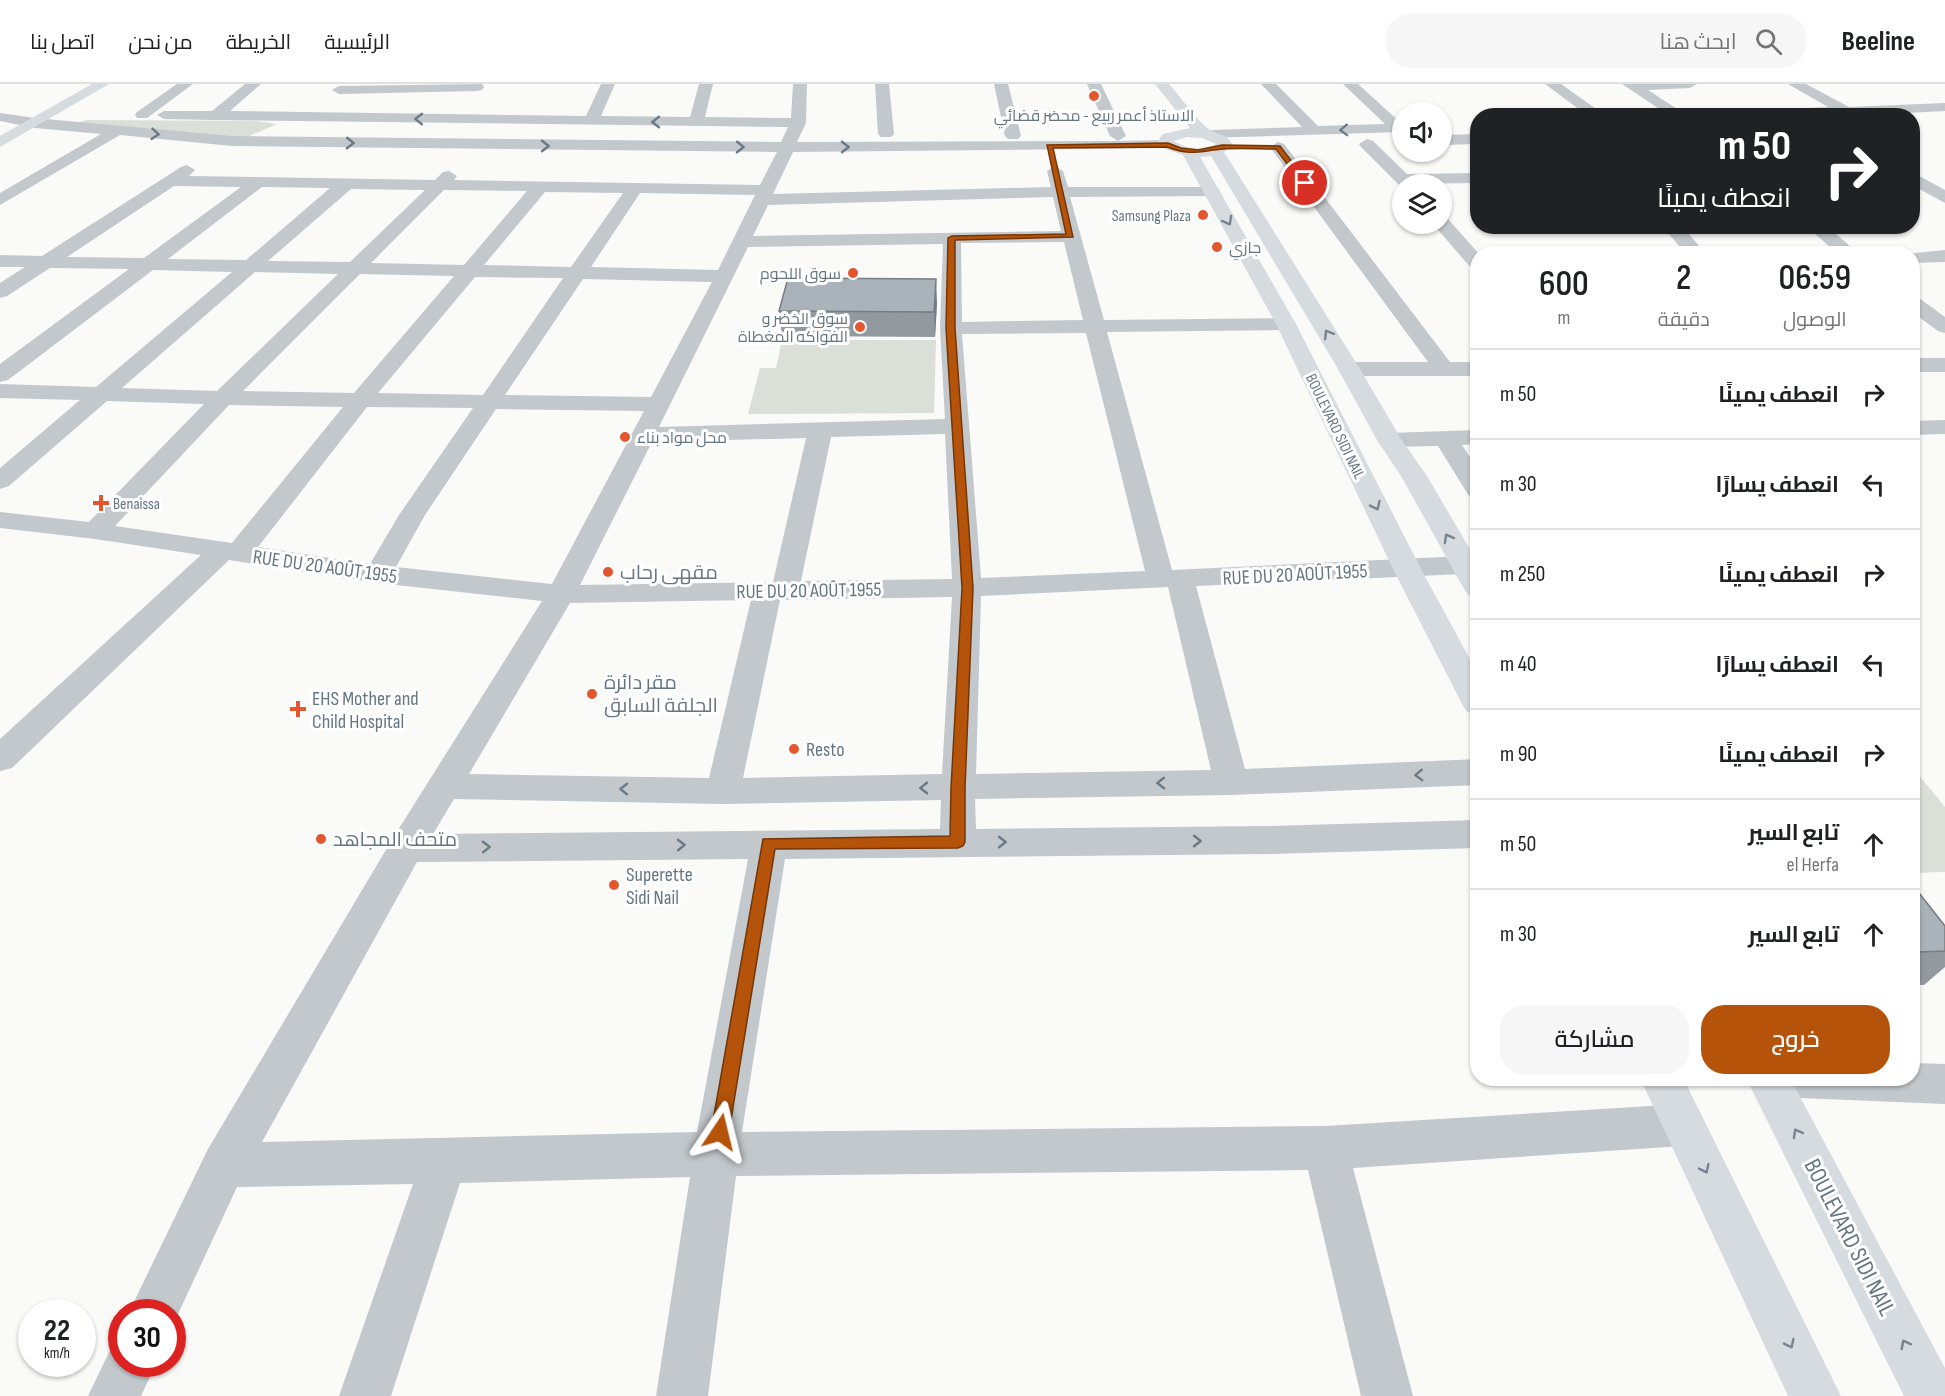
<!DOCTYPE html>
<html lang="ar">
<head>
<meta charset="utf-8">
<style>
  :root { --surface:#fff; --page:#f6f6f6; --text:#202124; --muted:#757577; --line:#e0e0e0; --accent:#b45309 }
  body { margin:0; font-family:"Sofia Sans Condensed",Cairo,sans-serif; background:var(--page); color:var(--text); direction:rtl; height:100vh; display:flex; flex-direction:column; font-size:22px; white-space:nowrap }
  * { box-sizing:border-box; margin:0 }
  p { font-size:20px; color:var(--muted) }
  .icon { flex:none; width:33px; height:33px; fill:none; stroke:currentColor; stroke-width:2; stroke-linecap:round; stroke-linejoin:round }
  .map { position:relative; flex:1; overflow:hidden; direction:ltr }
  .side { position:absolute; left:1470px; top:162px; width:450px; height:840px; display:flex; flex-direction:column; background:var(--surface); border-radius:24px; box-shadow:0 2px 4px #0004; direction:rtl }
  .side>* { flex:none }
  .hud { position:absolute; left:1470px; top:24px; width:450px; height:126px; border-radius:24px; box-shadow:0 2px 4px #0004; direction:rtl; background:#202124; color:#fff; overflow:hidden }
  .fabs { position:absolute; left:1392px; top:18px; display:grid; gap:12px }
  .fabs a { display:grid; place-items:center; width:60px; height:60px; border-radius:50%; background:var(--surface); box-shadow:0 2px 4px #0004; font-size:30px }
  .speed { position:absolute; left:18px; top:1215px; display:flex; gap:12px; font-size:30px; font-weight:700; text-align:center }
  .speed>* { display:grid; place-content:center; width:78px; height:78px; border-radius:50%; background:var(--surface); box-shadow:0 2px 4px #0004; line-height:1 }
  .speed small { font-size:15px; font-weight:400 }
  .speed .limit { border:9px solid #d22; background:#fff; color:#111 }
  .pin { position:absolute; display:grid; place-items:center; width:51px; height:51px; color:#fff; margin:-26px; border:3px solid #fff; border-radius:50%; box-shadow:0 2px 6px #0007 }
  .me { position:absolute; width:66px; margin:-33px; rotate:10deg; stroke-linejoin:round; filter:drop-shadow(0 0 4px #0008) }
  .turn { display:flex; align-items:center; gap:21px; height:126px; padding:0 30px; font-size:27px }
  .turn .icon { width:78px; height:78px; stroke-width:2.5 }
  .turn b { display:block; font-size:42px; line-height:51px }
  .eta { display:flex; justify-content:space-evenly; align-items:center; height:102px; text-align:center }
  .eta b { font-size:36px; font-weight:600; line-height:42px }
  .action { display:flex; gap:12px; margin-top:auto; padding:12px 30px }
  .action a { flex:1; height:69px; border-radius:24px; background:var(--accent); color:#fff; font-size:24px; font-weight:600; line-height:69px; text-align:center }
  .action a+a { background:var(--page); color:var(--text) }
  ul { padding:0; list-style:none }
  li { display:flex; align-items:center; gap:18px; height:90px; padding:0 30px; border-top:2px solid var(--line) }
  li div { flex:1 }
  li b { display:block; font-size:22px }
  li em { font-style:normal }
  header { display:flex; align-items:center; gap:36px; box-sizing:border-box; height:84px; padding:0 30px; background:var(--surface); border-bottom:2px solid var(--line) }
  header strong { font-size:28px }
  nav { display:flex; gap:33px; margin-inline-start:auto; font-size:21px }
  .search { width:420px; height:54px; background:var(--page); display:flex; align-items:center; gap:15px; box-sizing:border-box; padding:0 21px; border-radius:24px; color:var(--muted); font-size:22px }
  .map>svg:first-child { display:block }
  .green { fill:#dadfd7 }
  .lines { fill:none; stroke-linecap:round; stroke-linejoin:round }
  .minor { fill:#c3c8cc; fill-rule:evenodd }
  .major { fill:#d6dbdf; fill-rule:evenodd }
  .wall { fill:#929a9f }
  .shaded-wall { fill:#777d82 }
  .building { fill:#aab3b9; stroke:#777d82; stroke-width:1.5 }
  .oneway { stroke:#6a7a87 }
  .oneway2 { stroke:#768591 }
  .route { fill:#b45309; stroke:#753606; stroke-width:1.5 }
  .poi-dot { fill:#e4572e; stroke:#fff; stroke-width:2 }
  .labels { text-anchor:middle; stroke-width:6; stroke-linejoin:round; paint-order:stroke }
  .far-poi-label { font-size:16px; fill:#657683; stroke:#fff; text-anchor:end }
  .far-street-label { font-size:16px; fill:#657683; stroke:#fff }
  .street-label { font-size:20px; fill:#657683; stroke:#fff }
  .poi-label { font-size:20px; fill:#657683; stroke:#fff; text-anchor:start }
  .near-street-label { font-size:24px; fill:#657683; stroke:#fff }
</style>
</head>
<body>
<header>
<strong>Beeline</strong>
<div class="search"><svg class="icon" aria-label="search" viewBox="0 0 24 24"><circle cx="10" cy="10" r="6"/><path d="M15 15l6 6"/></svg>ابحث هنا</div>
<nav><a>الرئيسية</a><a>الخريطة</a><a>من نحن</a><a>اتصل بنا</a></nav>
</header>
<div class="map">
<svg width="1945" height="1312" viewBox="0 0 1945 1312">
  <rect width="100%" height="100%" fill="#fafaf8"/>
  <g class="green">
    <polygon points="87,36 256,37 277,40 247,53 235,53 77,39"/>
    <polygon points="782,256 936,256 934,329 748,330 760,284 776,284"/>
    <polygon points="1913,684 1945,723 1945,788 1913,789"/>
  </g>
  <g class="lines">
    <g class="minor">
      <polygon points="177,0 193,0 147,34 137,34 135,31 137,28"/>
      <path d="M245,0H261L230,27L586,32L601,0H615L601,32L690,33L699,0H713L705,33L791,34L793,0H807L806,39L797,58L1118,57L1110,52L1087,0H1101L1126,52L1118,57L1168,56L1176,61L1174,64L793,68L773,110L1051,103L1047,87L1055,82L1063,87L1068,103H1217L1220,107L1217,111L1211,112L1070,113L1104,236L1286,234L1293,236L1296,240L1293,244L1286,246L1107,248L1172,486L1463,472L1473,475L1477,481L1473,487L1463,490L1196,502L1245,685L1478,675V701L1231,711L975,715L976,745L1270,742L1478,736V764L1270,770L785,775L742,1048L1325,1042L1683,1020L1699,1026L1705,1041L1699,1056L1683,1062L1353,1084L1413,1312H1361L1308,1086L736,1092L708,1312H656L690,1093L460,1099L391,1312H339L413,1100L237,1103L172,1243V1228H129L208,1065L393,754L542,517L378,499L229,476L12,684L0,687V655L201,471L95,455L0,444V428L89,438L204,320L107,317L9,402L0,405V384L80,316L0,314V300L96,303L232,188L153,186L8,296L0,298V280L129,185L50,184L7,212L0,214V199L25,183H0V171L42,172L181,83L187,81L195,86L189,92L435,96L443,88L449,87L457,92L454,96L760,101L777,68L232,62L120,51L0,121V109L101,50L35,44L0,37V29L35,34L232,52L781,58L788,43L215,36L164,35L157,31L164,27H212ZM174,102L241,103L144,174L67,173ZM262,103L330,104L246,176L168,175ZM351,105L425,106L350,178L268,177ZM444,106L527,107L464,181L371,179ZM545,108L623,109L571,183L484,181ZM640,109L755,111L718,186L591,183ZM1053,113L1061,147L753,152L768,121ZM1064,158L1083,236L962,238L961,159ZM943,160L940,244L945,335L659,343L748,163ZM255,188L338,190L217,307L122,304ZM360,190L454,192L354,309L243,307ZM475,193L563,194L483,311L378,309ZM583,195L712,198L651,313L505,311ZM1086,249L1145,487L981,494L962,250ZM229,321L343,323L232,459L115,442ZM367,323L473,324L399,431L370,480L258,463ZM496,325L644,327L552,500L396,483L425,431ZM945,350L952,495L801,497L831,353ZM806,354L773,498L580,501L652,358ZM1168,503L1211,686L976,690L981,512ZM952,513L942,690L743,694L780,516ZM751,516L709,694L469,690L570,519ZM454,715L723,720L941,716L940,745L433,750ZM748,775L697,1048L262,1058L417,778Z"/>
      <polygon points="482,0 484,3 482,6 477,7 339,10 332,6 339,2"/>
      <polygon points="875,0 889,0 894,50 891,53 881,53 878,50"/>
      <polygon points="994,0 1008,0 1021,52 1018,55 1008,55 1005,52"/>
      <polygon points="1261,0 1276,0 1318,42 1385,40 1343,0 1358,0 1402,40 1402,48 1207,54 1204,51 1212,46 1302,43"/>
      <polygon points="1545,0 1561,0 1606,32 1588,32"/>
      <polygon points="1622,0 1697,0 1690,4 1648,6 1688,32 1670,32"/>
      <polygon points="1788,0 1806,0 1849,23 1945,19 1945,27 1848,32 1723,32 1730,28 1828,23"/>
      <polygon points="1478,50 1478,60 1442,61 1442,51"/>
      <polygon points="1367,55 1373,57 1407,90 1478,89 1478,99 1402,100 1402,104 1361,63 1359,60"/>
      <polygon points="1278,58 1284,60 1450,278 1478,278 1478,292 1349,292 1341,290 1338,285 1341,280 1349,278 1428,278 1270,63"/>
      <polygon points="1912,88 1945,106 1945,119 1912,101"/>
      <polygon points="1442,134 1448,135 1479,170 1478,186 1471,184 1433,140 1442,140"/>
      <polygon points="1662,142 1682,142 1706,170 1686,170"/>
      <polygon points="1806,142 1827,142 1859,170 1838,170"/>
      <polygon points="1945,166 1945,178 1912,179 1912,170 1905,170"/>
      <polygon points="1912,212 1919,214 1945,233 1945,249 1938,247 1912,228"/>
      <rect x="1912" y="274" width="33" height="14"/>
      <polygon points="1945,336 1945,350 1912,351 1912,337"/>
      <polygon points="1478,346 1478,360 1462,361 1478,385 1478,415 1469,412 1438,362 1389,363 1380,361 1377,356 1380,351 1389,349"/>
      <polygon points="1912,979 1945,980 1945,1020 1800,1014 1785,1008 1779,994 1912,994"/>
      <polygon points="122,1258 122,1280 156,1280 141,1312 88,1312 112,1262"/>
    </g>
    <g class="major">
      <polygon points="92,0 109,0 0,63 0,52"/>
      <path d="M1155,0H1169C1178,10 1201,41 1210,46C1221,52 1227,50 1233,61L1224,68L1360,285L1401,355L1427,392L1478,479V514L1468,511L1464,505L1401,392L1377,356L1338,285L1211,72L1200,73L1296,240L1421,485L1478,590V631L1467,628L1462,620L1393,485L1276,240L1183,71L1165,65L1157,58L1163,50L1190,44ZM1187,53L1202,54L1216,60C1203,67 1186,65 1174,57Z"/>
      <polygon points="1640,994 1683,994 1841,1312 1788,1312"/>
      <polygon points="1746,994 1790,994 1945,1284 1945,1312 1904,1312"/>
    </g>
  </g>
  <g class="wall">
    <polygon points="937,219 935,253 782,252 779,227"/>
    <polygon points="1912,800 1945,842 1945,883 1924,901 1912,901"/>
  </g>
  <polygon class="shaded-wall" points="936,195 937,219 935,253 934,228"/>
  <g class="building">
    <polygon points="788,194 936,195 934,228 779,227"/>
    <polygon points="1912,800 1945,842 1945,867 1917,868 1912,861"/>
  </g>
  <defs><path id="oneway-chevron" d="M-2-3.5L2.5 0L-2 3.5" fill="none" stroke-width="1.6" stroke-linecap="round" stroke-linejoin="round" transform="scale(1.5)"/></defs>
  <g class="oneway">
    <use href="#oneway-chevron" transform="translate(419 35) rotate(-179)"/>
    <use href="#oneway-chevron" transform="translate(656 38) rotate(-180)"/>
    <use href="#oneway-chevron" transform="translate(1344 46) rotate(178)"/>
    <use href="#oneway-chevron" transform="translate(155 50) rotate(5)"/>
    <use href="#oneway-chevron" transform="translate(350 59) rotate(1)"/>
    <use href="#oneway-chevron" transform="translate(545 62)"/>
    <use href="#oneway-chevron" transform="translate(740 63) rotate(1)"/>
    <use href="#oneway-chevron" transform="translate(845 63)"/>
    <use href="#oneway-chevron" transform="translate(1419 691) rotate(178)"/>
    <use href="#oneway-chevron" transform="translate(1161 699) rotate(179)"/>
    <use href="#oneway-chevron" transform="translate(924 704) rotate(179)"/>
    <use href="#oneway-chevron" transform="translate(624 705) rotate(-179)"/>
    <use href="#oneway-chevron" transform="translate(1197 757)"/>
    <use href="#oneway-chevron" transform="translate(1002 758)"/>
    <use href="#oneway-chevron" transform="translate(681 761) rotate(-1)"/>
    <use href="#oneway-chevron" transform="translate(486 763) rotate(-1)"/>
  </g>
  <g class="oneway2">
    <use href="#oneway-chevron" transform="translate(1228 137) rotate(61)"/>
    <use href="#oneway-chevron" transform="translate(1328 250) rotate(-122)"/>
    <use href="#oneway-chevron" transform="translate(1376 422) rotate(64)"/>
    <use href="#oneway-chevron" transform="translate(1448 454) rotate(-119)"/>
    <use href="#oneway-chevron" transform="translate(1797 1049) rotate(-119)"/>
    <use href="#oneway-chevron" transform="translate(1705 1085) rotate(64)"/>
    <use href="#oneway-chevron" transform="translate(1790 1260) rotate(64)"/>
    <use href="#oneway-chevron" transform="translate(1905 1260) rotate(-117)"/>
  </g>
  <path class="route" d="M1168,59L1181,64L1198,66L1222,61L1280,62L1308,99L1302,100L1276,65C1258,65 1240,64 1223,65C1200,67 1190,72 1167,63L1053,64L1073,153L955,156V244L973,504L965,704V758L963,762L958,764L775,765L729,1048L726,1054L720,1057L713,1054L711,1048L763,755L950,752L951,704L962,504L946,244L948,154L952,152L1066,150L1047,61Z"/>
  <g class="poi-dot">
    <circle cx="1094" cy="12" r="6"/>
    <circle cx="1203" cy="131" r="6"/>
    <circle cx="1217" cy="163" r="6"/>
    <circle cx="853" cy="189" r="6"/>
    <circle cx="860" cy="243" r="6"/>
    <circle cx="625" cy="353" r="6"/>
    <path d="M98 410h6v6h6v6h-6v6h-6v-6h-6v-6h6z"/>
    <circle cx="608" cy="488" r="6"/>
    <circle cx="592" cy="610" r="6"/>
    <path d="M295 616h6v6h6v6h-6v6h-6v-6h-6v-6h6z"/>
    <circle cx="794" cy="665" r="6"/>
    <circle cx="321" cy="755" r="6"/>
    <circle cx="614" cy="801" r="6"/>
  </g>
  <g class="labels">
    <g class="far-poi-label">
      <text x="1094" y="37" text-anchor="middle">الاستاذ أعمر ربيع - محضر قضائي</text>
      <text x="1191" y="137">Samsung Plaza</text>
      <text x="1229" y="169" text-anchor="start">جازي</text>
      <text x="841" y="195">سوق اللحوم</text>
      <text x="848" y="240">سوق الخضر و<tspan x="848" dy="18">الفواكه المغطاة</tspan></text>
      <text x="637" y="359" text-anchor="start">محل مواد بناء</text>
      <text x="113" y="425" text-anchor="start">Benaissa</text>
    </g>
    <g class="far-street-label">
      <text transform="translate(1336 342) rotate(64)" y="6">BOULEVARD SIDI NAIL</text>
    </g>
    <g class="street-label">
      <text transform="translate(325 482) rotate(8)" y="7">RUE DU 20 AOÛT 1955</text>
      <text transform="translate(1295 490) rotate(-3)" y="7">RUE DU 20 AOÛT 1955</text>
      <text transform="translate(809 506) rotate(-1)" y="7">RUE DU 20 AOÛT 1955</text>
    </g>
    <g class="poi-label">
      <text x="620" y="495">مقهى رحاب</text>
      <text x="604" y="605">مقر دائرة<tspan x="604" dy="23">الجلفة السابق</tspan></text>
      <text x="312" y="621">EHS Mother and<tspan x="312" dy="23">Child Hospital</tspan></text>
      <text x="806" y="672">Resto</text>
      <text x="333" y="762">متحف المجاهد</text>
      <text x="626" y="797">Superette<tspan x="626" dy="23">Sidi Nail</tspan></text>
    </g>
    <g class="near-street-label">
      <text transform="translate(1850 1153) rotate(63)" y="8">BOULEVARD SIDI NAIL</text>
    </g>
  </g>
</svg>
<div class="fabs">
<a><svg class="icon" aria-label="sound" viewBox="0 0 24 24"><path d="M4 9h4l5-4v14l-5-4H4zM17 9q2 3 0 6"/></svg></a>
<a><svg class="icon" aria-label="layers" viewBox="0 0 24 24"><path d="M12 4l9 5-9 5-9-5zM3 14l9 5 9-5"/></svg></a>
</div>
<div class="speed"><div>22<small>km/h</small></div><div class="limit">30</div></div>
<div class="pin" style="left:1305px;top:99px;background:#d93025"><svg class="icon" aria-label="arrive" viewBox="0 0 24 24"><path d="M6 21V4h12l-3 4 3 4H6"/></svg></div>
<svg class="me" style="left:720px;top:1048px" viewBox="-20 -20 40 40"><path d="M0-17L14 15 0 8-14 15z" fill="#b45309" stroke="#fff" stroke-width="4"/></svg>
<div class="hud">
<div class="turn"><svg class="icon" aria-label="right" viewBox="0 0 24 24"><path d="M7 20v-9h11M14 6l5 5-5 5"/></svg><div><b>50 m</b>انعطف يمينًا</div></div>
</div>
<section class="side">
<div class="eta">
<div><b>06:59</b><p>الوصول</p></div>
<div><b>2</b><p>دقيقة</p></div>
<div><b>600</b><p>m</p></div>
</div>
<ul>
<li><svg class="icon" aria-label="right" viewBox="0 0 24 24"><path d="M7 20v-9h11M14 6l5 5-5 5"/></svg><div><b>انعطف يمينًا</b></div><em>50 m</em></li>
<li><svg class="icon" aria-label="left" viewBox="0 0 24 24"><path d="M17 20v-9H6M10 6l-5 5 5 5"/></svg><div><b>انعطف يسارًا</b></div><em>30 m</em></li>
<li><svg class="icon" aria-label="right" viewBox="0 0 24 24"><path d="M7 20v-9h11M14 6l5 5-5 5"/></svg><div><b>انعطف يمينًا</b></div><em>250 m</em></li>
<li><svg class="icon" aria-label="left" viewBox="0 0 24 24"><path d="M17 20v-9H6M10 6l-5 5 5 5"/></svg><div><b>انعطف يسارًا</b></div><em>40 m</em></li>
<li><svg class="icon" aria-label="right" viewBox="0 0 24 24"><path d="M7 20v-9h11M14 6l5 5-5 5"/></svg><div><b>انعطف يمينًا</b></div><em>90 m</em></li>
<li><svg class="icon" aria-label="ahead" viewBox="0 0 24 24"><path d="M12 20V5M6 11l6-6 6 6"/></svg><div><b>تابع السير</b><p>el Herfa</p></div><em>50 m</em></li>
<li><svg class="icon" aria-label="ahead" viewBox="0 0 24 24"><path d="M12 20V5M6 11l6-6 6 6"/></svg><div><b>تابع السير</b></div><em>30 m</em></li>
</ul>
<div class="action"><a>خروج</a><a>مشاركة</a></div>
</section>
</div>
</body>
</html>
